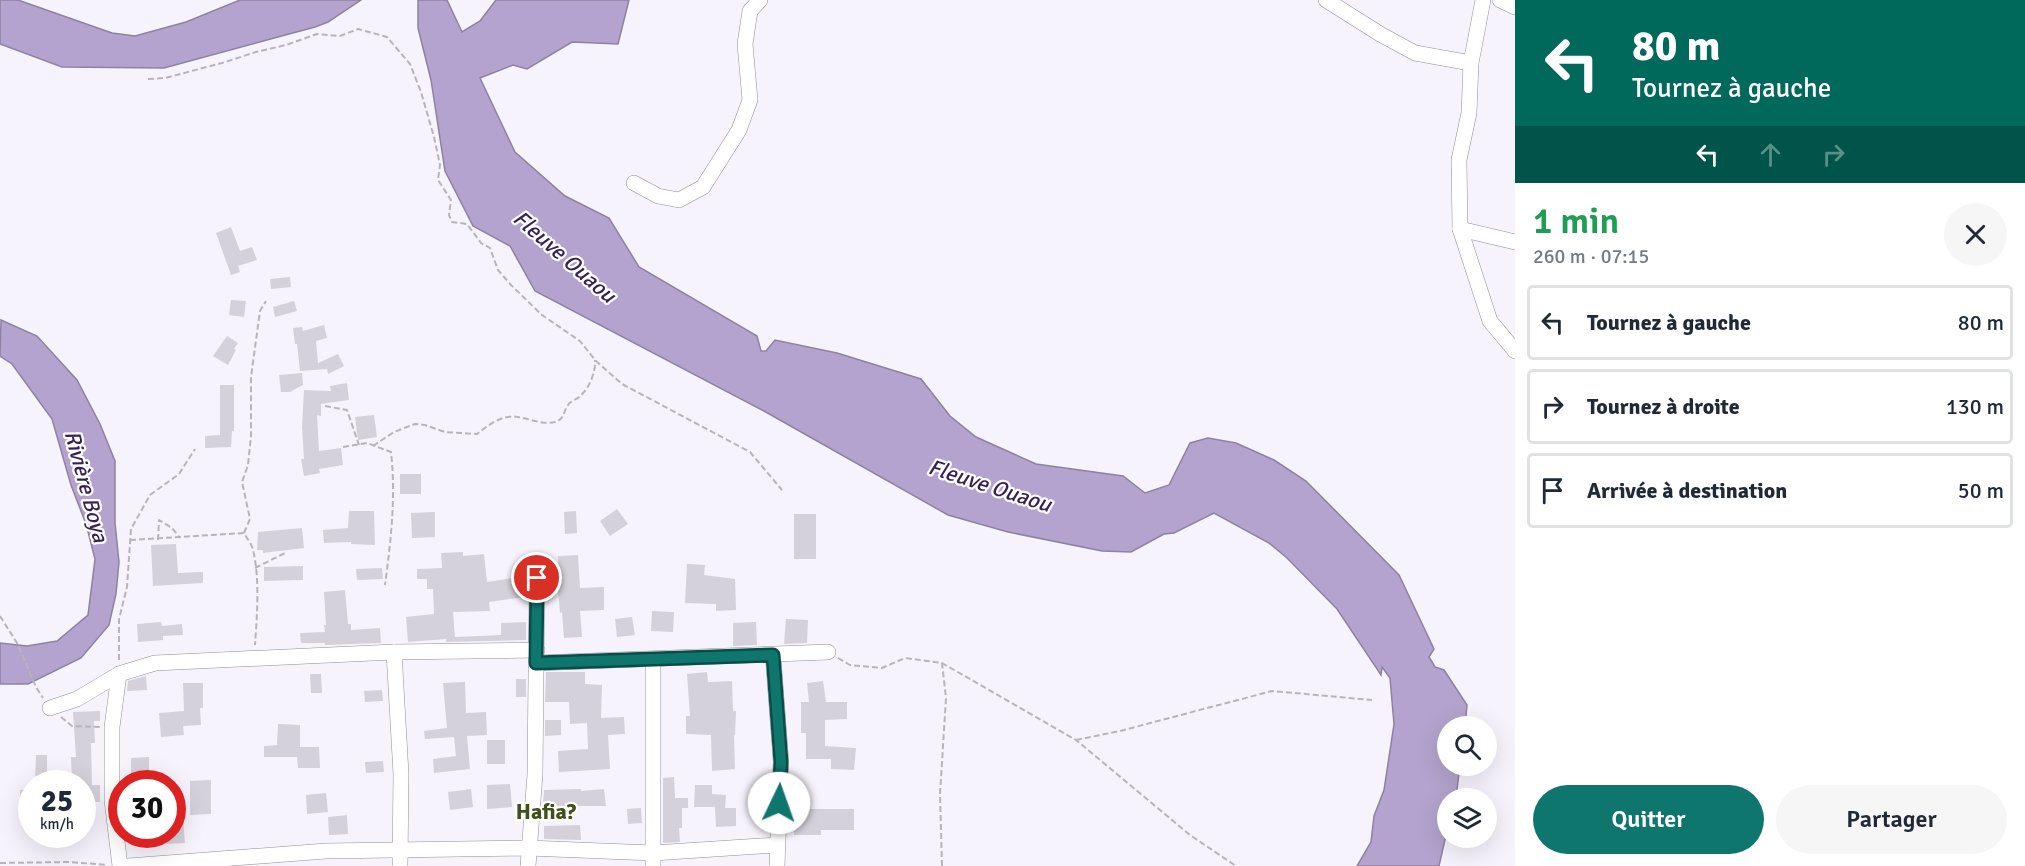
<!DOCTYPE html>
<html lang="fr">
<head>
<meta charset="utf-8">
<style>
  :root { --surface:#fff; --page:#f6f6f7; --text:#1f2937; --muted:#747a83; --line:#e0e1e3; --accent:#0f766e }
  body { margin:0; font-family:Signika,sans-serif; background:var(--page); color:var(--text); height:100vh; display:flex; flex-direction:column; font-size:22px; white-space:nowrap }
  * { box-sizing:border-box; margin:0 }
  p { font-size:20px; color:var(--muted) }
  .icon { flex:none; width:33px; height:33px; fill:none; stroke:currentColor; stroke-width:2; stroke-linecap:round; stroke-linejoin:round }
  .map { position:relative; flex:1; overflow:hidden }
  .sheet { display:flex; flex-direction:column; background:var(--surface); width:510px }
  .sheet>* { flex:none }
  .hud { background:#00695c; color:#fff; overflow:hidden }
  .controls { position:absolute; left:1437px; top:716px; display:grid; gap:12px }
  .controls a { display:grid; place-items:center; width:60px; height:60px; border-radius:50%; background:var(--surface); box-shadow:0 6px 24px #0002; font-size:30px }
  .speed { position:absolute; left:18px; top:770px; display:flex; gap:12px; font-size:30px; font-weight:700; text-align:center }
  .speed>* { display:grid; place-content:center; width:78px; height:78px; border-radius:50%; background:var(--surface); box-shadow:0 6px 24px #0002; line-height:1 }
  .speed small { font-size:15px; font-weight:400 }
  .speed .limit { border:9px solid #d22; background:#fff; color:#111 }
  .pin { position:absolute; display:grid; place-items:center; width:51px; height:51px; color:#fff; margin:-26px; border:3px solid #fff; border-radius:50%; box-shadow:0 2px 6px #0007 }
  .me { position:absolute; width:66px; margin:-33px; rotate:3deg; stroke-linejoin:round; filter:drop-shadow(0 0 4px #0008) }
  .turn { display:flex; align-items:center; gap:21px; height:126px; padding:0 18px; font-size:27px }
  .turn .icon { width:78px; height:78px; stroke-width:2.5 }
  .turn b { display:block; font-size:42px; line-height:51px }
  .lanes { display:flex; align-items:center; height:57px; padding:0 18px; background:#0003; justify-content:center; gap:30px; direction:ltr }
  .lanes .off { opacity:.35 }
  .round { display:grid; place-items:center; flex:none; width:63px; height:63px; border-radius:32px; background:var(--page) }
  .summary { display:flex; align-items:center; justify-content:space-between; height:102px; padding:0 18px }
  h1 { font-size:36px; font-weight:600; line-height:45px; color:#1e9e55 }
  .primary-button { display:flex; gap:12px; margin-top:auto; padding:12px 18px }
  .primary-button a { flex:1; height:69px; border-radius:36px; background:var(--accent); color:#fff; font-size:24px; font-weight:600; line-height:69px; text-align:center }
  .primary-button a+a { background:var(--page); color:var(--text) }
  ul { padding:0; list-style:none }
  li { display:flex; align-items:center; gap:18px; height:75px; margin:0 12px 9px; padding:0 6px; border:3px solid var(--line); border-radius:6px }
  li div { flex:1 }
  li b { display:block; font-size:22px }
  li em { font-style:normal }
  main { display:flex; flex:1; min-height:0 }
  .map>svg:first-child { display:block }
  .water { fill:#b3a3ce; stroke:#8e82a2; stroke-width:1.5 }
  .building { fill:#d4d1da }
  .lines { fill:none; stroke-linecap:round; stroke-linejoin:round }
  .minor-casing { stroke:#918e97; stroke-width:16 }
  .path { stroke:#b7b5bc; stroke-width:2; stroke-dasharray:6 3; stroke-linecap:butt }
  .minor { stroke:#fff; stroke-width:15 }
  .route-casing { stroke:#0a4d48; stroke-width:15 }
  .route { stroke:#0f766e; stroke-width:10 }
  .labels { text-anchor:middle; stroke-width:4.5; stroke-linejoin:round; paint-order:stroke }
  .water-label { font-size:22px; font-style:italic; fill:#361f54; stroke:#fff }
  .neighbourhood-label { font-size:22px; font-weight:bold; fill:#424f18; stroke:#fff }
</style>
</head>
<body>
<main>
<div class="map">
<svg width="1515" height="866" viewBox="0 0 1515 866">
  <rect width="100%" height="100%" fill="#f6f3fc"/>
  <g class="water">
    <polygon points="0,0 18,0 112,33 135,36 186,22 240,0 361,0 328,22 315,27 164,68 62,67 0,44"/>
    <polygon points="418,0 447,0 462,32 480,21 496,0 629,0 618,44 572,42 527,69 513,65 480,78 515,152 565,196 609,218 639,267 757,336 761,351 766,351 775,340 837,353 921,379 950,416 976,437 1036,464 1123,476 1145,493 1169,485 1190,443 1208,438 1236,443 1274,460 1306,481 1399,575 1434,649 1429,657 1435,667 1444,670 1467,705 1465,726 1448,726 1448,765 1460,765 1456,798 1448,798 1447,831 1439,866 1357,866 1371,842 1374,816 1384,790 1394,724 1390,678 1382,667 1381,675 1337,609 1287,558 1269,543 1214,513 1174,533 1164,534 1131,552 1102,551 1008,532 948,515 764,411 535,291 510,246 473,226 445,171 431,80 418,28"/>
    <polygon points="1,320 37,336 77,380 100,424 115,461 115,523 119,562 116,594 109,625 81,658 28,684 0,684 0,643 27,646 57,641 88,615 95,559 86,524 71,485 52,419 12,364 0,356"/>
  </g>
  <g class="building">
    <polygon points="231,227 240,251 252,247 257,260 238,266 240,272 231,275 216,233"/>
    <polygon points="290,277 291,287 271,289 270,279"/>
    <polygon points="231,300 246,301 244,317 229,315"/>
    <polygon points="294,301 297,311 275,317 273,307"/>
    <polygon points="324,325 327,338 316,341 318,363 338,354 344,366 328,374 327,369 300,371 297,344 295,344 293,328 302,327 303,331"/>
    <polygon points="227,336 238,343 234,349 236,350 228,365 213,356"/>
    <polygon points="302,373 303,385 290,392 281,392 279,375"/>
    <polygon points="347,383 349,400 321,404 321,416 317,415 319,451 341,448 343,465 319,469 320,473 304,476 301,459 304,459 302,427 304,390 331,391 330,386"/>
    <polygon points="220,385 234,385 234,431 232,431 231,447 205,448 205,436 220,435"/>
    <polygon points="374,415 377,437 358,440 355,417"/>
    <rect x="400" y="474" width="21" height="20"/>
    <polygon points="617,509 628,524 610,536 600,521"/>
    <polygon points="349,511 374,511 375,545 351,544 351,542 324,543 323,530 348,528"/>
    <polygon points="576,511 577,533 565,534 564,512"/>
    <polygon points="435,512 435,537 412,538 411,513"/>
    <rect x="794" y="514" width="22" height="45"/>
    <polygon points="302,528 304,548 263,553 263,550 257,550 258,532"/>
    <polygon points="176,544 178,573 203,572 203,583 153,586 151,545"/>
    <polygon points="463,552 463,556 484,554 487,582 520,577 523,597 489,602 490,611 453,612 455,637 501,635 501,623 526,622 526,640 446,642 446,639 408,642 406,617 434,614 433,589 427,589 427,579 417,579 417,569 442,568 441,553"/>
    <polygon points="578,555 580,588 604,587 604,610 580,611 582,637 564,638 562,612 560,613 558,590 560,590 558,556"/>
    <polygon points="687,564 705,565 704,575 735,579 736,610 716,611 716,604 685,603"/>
    <polygon points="303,566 303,580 264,581 264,567"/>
    <polygon points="382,568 383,579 357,580 356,569"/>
    <polygon points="345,590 348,624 351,624 351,630 380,628 381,643 325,645 325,643 301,643 300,633 325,632 324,625 326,625 324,592"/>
    <polygon points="652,611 674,612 673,632 651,631"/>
    <polygon points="632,617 635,635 617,637 615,619"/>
    <polygon points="786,619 808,620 807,643 784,644"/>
    <polygon points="161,622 162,626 182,624 183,635 163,636 163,640 138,642 137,624"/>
    <polygon points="756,622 757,645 733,646 733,623"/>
    <polygon points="546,672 585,672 585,684 602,685 601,718 624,717 625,734 608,735 610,769 559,772 558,751 588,749 587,723 570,724 569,702 545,702"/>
    <polygon points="707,672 708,682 732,681 733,711 736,711 735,735 734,735 735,769 712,771 711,735 686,734 686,716 690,716 687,674"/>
    <polygon points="310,674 321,674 322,693 311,693"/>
    <polygon points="146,676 147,690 127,691 128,681"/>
    <rect x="516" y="679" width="10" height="18"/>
    <polygon points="823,681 826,702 847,702 847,719 825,720 825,746 856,748 854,770 831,769 831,759 806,759 806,733 801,733 801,702 809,702 807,683"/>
    <polygon points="465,682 466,713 486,712 487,735 467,736 470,769 434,773 433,759 456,756 454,737 425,739 424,731 447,728 443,683"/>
    <polygon points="183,683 203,683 203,708 200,708 201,725 183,726 184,735 161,737 159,713 184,711"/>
    <polygon points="382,690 383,701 365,702 364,691"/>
    <polygon points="100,711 100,721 94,721 95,743 91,743 92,785 100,785 100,802 82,802 82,780 72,781 71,757 76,757 73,712"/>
    <polygon points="545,720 561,720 561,735 545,736"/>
    <polygon points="278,724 300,725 300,747 319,747 320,768 298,768 297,757 264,757 264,746 277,745"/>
    <rect x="487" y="740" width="18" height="24"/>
    <polygon points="36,755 47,755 47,783 35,783"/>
    <polygon points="149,757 149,780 131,781 131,758"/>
    <polygon points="383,761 384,772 366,773 365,762"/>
    <polygon points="674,777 675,798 688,798 688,808 682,808 682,828 679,828 680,842 663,843 663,778"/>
    <polygon points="211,780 211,814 190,815 190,781"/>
    <polygon points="510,784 512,807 487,809 487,785"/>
    <polygon points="695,785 712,785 712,794 726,795 725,808 736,808 736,826 716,827 715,807 694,807"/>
    <polygon points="32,789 32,819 21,819 20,790"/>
    <polygon points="471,789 473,807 450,810 448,792"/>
    <polygon points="581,789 581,791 604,789 606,806 543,806 544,790"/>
    <polygon points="326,793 328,812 307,814 306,795"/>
    <polygon points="641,808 642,823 628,824 627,809"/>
    <polygon points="795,809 854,809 854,830 821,830 821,835 794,835"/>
    <polygon points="347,815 348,834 329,835 328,817"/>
    <polygon points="183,818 185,843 166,844 165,834 172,834 172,819"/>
    <polygon points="580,825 581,840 544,839 544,826"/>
  </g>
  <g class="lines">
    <defs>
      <g id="minor">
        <polyline points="1326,0 1380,34 1415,53 1471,63"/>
        <polyline points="1483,0 1471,63 1469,113 1459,160 1460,229 1490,321 1515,351"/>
        <polyline points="1500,0 1515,7"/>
        <polyline points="634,183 658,196 679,200 703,187 739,130 750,100 745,44 750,11 760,0"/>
        <polyline points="1460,229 1515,242"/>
        <polyline points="394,652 401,774 400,866"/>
        <polyline points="773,655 781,762 777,866"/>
        <polyline points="653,659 653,866"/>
        <polyline points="536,663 828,652"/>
        <polyline points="119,674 112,727 112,800 120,866"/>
        <polyline points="50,708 77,699 119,674 155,663 394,652 537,650"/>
        <polyline points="128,866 326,851 528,848 653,853 777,845"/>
        <polyline points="528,866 535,774 537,578"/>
      </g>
    </defs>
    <use href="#minor" class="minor-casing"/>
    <g class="path">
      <polyline points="148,79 165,78 222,63 256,52 286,45 317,34 340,36 358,29 387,37 410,64 421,92 434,137 440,165 438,180 451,200 449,215 452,222 467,224 481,243 490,248 498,270 511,285 542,315 580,341 595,360 622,384 750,452 782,490"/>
      <polyline points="325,406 347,410 359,445"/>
      <path d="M373,446L394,432L415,424L425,425L445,432L477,434C488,425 503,414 518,417C530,419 543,425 555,422C565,419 563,412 568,405C570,401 576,400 579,397C589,389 596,372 595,360"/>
      <path d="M343,447L367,443L391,452C396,497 391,540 385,585"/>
      <polyline points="244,533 250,519 242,482 248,465 251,436 251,377 260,311 266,301"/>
      <path d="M130,540L244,533C247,539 252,544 253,550C260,578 257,616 255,645"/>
      <polyline points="158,540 159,520 172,528 180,538"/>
      <polyline points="255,568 285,553"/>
      <polyline points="0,616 17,643 36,687 43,698"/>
      <polyline points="838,658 850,665 882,668 905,658 942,663 1076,740 1190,835 1236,866"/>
      <polyline points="119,660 119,619 127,587 131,529 150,495 179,474 195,449"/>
      <polyline points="61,717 72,726 100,727"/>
      <polyline points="1076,740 1120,731 1272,691 1372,700"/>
      <polyline points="0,863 70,862 107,865"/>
      <polyline points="942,866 940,794 946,698 942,663"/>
    </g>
    <use href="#minor" class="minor"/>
  </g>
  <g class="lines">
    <defs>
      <polyline id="route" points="537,578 536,663 773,655 781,762 779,803"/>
    </defs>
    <use href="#route" class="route-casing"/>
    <use href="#route" class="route"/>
  </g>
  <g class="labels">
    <g class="water-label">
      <text transform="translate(565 256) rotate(41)" y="8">Fleuve Ouaou</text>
      <text transform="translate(990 485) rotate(18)" y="8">Fleuve Ouaou</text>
      <text transform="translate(87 486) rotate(75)" y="8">Rivière Boya</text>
    </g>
    <g class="neighbourhood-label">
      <text x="546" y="819">Hafia?</text>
    </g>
  </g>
</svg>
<div class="controls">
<a><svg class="icon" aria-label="search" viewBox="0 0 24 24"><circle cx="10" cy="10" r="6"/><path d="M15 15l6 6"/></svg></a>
<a><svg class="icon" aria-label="layers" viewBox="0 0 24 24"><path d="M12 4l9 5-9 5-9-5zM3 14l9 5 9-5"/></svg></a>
</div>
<div class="speed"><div>25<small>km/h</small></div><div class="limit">30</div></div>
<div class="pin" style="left:537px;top:578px;background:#d93025"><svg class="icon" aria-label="arrive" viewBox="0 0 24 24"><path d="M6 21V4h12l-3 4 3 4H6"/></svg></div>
<svg class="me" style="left:779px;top:803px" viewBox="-20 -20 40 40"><circle r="19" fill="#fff"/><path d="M0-13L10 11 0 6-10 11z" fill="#0f766e"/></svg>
</div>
<section class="sheet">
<div class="hud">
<div class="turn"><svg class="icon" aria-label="left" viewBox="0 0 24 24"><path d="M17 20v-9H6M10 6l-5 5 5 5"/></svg><div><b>80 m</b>Tournez à gauche</div></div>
<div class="lanes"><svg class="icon" aria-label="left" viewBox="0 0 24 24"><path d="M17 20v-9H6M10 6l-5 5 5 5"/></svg><svg class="icon off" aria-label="ahead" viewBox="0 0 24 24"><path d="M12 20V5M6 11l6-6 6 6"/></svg><svg class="icon off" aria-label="right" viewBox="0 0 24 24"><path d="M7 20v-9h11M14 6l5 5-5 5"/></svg></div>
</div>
<div class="summary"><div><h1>1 min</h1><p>260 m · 07:15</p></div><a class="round"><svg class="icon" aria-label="close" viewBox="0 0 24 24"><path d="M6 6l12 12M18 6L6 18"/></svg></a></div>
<ul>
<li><svg class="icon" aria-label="left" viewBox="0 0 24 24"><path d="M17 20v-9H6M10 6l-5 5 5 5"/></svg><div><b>Tournez à gauche</b></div><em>80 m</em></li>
<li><svg class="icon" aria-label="right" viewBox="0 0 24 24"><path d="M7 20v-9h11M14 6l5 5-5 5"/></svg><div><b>Tournez à droite</b></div><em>130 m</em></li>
<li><svg class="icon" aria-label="arrive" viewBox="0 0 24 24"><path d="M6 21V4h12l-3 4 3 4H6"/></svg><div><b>Arrivée à destination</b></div><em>50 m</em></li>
</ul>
<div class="primary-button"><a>Quitter</a><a>Partager</a></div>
</section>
</main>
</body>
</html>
